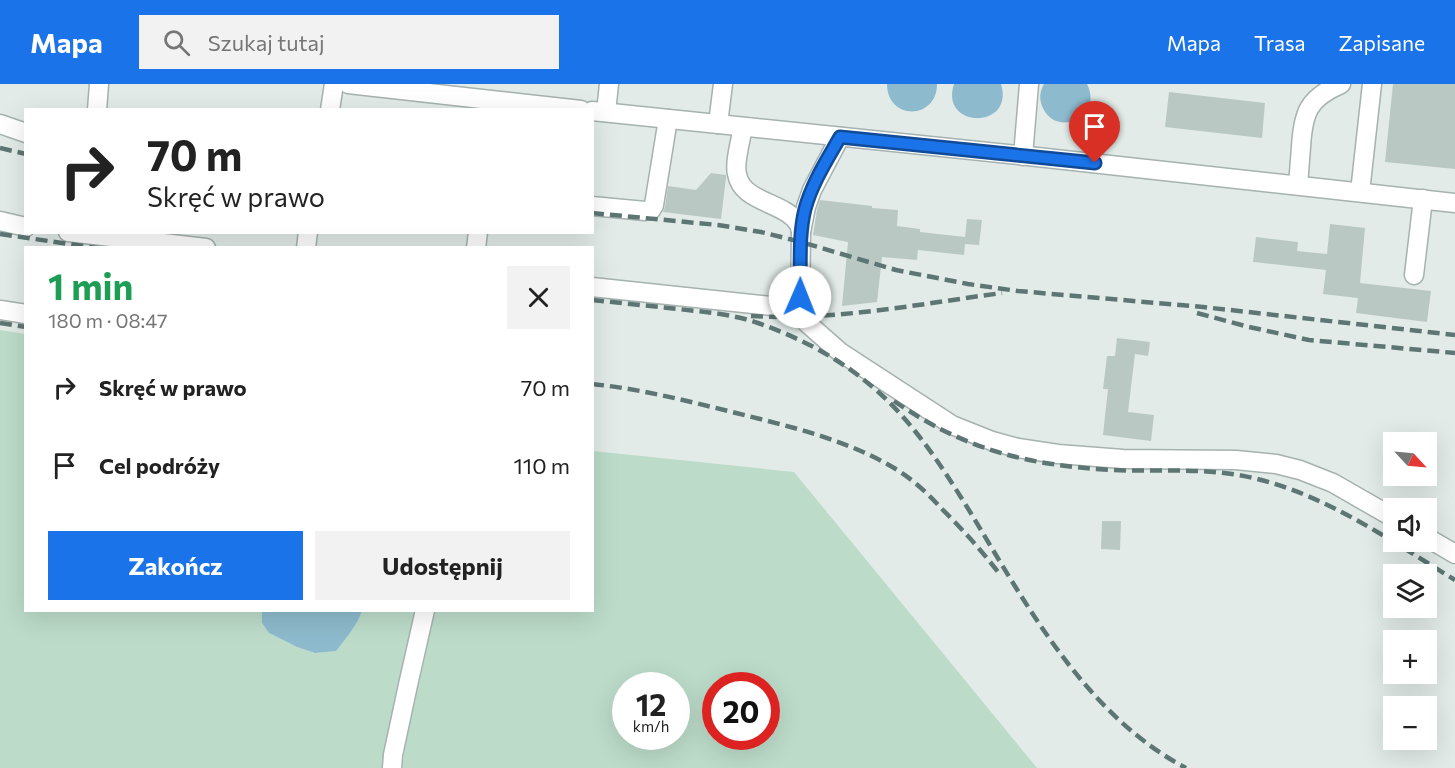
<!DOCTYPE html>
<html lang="pl">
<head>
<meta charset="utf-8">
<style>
  :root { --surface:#fff; --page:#f2f2f2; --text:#222; --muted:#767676; --accent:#1a73e8 }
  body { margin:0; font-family:Commissioner,sans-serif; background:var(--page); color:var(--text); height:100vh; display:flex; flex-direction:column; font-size:22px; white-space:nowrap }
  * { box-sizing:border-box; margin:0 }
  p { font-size:20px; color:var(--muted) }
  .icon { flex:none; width:33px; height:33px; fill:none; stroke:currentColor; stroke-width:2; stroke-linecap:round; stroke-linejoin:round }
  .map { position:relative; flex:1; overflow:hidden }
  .details { position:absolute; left:24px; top:162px; width:570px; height:366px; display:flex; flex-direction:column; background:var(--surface); border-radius:0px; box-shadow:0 6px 24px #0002 }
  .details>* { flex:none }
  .banner { position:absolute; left:24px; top:24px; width:570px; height:126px; border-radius:0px; box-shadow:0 6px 24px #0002; background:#fff; color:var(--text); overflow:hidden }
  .needle { width:39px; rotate:116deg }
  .buttons { position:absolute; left:1383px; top:348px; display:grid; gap:12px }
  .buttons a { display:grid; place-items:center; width:54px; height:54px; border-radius:0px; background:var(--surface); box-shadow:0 6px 24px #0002; font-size:30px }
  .speed { position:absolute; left:612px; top:588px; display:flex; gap:12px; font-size:30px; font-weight:700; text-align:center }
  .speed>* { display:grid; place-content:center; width:78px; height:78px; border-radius:50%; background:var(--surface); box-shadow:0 6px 24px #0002; line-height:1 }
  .speed small { font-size:15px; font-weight:400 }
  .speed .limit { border:9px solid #d22; background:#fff; color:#111 }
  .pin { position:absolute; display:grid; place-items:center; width:51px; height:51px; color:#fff; margin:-62px -26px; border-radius:50% 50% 50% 0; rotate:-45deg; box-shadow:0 0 6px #0007 }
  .pin .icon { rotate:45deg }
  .me { position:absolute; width:66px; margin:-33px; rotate:1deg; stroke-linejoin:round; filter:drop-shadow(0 0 4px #0008) }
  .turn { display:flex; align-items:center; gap:21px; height:126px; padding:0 24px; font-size:27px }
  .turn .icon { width:78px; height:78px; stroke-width:2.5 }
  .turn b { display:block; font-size:42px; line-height:51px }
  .round { display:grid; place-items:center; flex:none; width:63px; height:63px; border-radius:0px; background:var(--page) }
  .headline { display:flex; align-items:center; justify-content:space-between; height:102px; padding:0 24px }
  h1 { font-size:36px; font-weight:700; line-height:45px; color:#1e9e55 }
  .cta { display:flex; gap:12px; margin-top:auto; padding:12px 24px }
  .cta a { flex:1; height:69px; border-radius:0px; background:var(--accent); color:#fff; font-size:24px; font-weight:700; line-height:69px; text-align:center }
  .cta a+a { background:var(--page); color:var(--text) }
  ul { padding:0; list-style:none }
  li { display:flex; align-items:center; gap:18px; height:78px; padding:0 24px }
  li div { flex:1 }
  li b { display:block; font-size:22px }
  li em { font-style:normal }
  header { display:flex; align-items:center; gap:36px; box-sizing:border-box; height:84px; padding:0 30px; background:var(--accent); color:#fff }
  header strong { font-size:28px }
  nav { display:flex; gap:33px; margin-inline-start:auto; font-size:21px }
  .search { width:420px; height:54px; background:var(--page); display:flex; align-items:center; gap:15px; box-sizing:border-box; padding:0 21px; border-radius:0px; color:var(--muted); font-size:22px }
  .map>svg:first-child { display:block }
  .green { fill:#bcdbc9; fill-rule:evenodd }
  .water { fill:#8dbacc }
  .building { fill:#bac8c4 }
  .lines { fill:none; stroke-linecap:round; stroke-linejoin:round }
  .minor-casing { stroke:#a5b2af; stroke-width:21 }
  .minor { stroke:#fff; stroke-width:18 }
  .rail { stroke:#5d7673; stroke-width:4.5; stroke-dasharray:12 6; stroke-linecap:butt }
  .route-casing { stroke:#114b97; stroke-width:15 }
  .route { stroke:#1a73e8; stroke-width:10 }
</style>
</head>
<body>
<header>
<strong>Mapa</strong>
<div class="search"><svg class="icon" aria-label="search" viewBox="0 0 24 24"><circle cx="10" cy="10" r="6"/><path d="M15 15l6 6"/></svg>Szukaj tutaj</div>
<nav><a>Mapa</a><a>Trasa</a><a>Zapisane</a></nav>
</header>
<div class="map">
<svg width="1455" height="684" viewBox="0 0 1455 684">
  <rect width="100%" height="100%" fill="#e2ebe8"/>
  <g class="green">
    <path d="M0,246L25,250L26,526L262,527V539L269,549L297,563L315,569L336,567C346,554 357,542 362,527H416C403,578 390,631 384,684H0Z"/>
    <path d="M593,367L794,388L1037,684H402L406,658L435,527L592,526ZM626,602H676V652H626ZM716,602H766V652H716Z"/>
  </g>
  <g class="water">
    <path d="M887,0H937C937,36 887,37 887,0Z"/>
    <path d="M954,0H1001C1015,46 939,45 954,0Z"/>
    <path d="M1044,0H1087C1104,34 1055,55 1042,22C1039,14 1040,7 1044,0Z"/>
    <path d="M262,527V526L362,527C357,542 346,554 336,567L315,569L297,563L269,549L262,539Z"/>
  </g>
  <g class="building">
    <polygon points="1393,0 1455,0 1455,85 1385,78"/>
    <polygon points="1169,8 1265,19 1262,54 1165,43"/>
    <polygon points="711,89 726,91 726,94 721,135 663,128 665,123 668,102 696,106"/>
    <polygon points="820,116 872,122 872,124 898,126 897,142 920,145 920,148 965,153 967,135 982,136 979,161 965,160 964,171 918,166 917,176 882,173 877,218 842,222 848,158 813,151 817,126"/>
    <polygon points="1330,140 1365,144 1360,199 1431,207 1427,238 1356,229 1358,214 1323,210 1326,186 1253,178 1256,153 1298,158 1297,167 1327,170"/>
    <polygon points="1117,254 1150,258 1148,272 1135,270 1128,328 1154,331 1151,357 1103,351 1108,305 1103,305 1107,272 1115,272"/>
    <polygon points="1102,437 1121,437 1120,466 1101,465"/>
  </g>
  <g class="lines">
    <defs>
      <g id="minor">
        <polyline points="348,0 581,26"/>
        <polyline points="97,26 99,0"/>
        <polyline points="330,26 334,0"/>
        <polyline points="592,27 1028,72 1455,119"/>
        <polyline points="606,28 609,0"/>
        <polyline points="0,40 26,49"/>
        <polyline points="718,40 723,0"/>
        <path d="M743,43C741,55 734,79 737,90C742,119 783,117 798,139C799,139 801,147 801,148L800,225L802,233L807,239L840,268L952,341L992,357L1018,364L1058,370L1123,375L1236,376L1276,380L1300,386L1333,399L1394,434"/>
        <polyline points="1023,72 1029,0"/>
        <path d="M1298,101C1299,88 1300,76 1301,63C1303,29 1308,14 1341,0"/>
        <polyline points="1360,108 1372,0"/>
        <polyline points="592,122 645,127 651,126 654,121 668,35"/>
        <polyline points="0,137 26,143"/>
        <polyline points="68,148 206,164"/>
        <polyline points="801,148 806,123 812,106 840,53"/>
        <polyline points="306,164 308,148"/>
        <polyline points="476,164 478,148"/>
        <polyline points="1414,191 1423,115"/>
        <polyline points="592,203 800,225"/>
        <polyline points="0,226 26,230"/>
        <polyline points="1426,453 1455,470"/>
        <polyline points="392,684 393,671 408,601 425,526"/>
      </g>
    </defs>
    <use href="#minor" class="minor-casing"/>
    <use href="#minor" class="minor"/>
    <g class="rail">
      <polyline points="0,64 26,70"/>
      <polyline points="592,129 718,141 761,148 801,158 896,186 968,200 1018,207 1203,223 1455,251"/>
      <polyline points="0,150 97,164"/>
      <path d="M592,216C621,219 650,222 678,225C705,228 732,230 758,239C798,253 837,273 869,300C912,335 943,384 972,431C1028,524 1087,632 1186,684"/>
      <polyline points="1197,229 1249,243 1309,256 1455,269"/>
      <path d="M751,232C835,237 919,220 1002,209"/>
      <polyline points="0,239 26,243"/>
      <path d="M592,300C641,305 688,317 736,329C792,343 849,356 899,387C916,398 930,412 943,426C963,446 981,466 998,488"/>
      <path d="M894,317C965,366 1027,381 1112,386C1159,388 1207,383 1253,394C1327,411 1391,457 1455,496"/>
    </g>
  </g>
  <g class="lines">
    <defs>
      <path id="route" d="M800,213C801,184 798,153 805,125C812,99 827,76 840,53L1095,79"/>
    </defs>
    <use href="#route" class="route-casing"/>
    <use href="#route" class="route"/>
  </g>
</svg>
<div class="buttons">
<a><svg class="needle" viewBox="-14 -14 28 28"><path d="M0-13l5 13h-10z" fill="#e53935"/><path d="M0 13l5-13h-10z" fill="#767676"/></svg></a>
<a><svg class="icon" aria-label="sound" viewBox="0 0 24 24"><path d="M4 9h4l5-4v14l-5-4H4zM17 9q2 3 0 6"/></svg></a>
<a><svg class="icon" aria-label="layers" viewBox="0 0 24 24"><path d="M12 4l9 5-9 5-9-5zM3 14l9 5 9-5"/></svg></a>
<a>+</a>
<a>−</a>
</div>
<div class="speed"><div>12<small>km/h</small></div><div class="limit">20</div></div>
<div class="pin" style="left:1095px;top:79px;background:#d93025"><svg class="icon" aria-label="arrive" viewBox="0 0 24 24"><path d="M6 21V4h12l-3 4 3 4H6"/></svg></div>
<svg class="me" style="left:800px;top:213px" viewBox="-20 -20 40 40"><circle r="19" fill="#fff"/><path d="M0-13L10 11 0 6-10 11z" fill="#1a73e8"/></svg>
<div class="banner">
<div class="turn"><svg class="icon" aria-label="right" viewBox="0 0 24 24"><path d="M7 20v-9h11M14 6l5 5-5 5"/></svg><div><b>70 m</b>Skręć w prawo</div></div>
</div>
<section class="details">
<div class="headline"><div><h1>1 min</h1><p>180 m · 08:47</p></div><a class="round"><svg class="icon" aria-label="close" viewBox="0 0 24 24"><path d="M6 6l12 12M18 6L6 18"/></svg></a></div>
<ul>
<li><svg class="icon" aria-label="right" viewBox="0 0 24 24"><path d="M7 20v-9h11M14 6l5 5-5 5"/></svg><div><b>Skręć w prawo</b></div><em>70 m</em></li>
<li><svg class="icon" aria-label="arrive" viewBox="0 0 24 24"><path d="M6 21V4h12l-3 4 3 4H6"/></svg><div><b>Cel podróży</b></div><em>110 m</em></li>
</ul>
<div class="cta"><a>Zakończ</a><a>Udostępnij</a></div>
</section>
</div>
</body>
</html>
